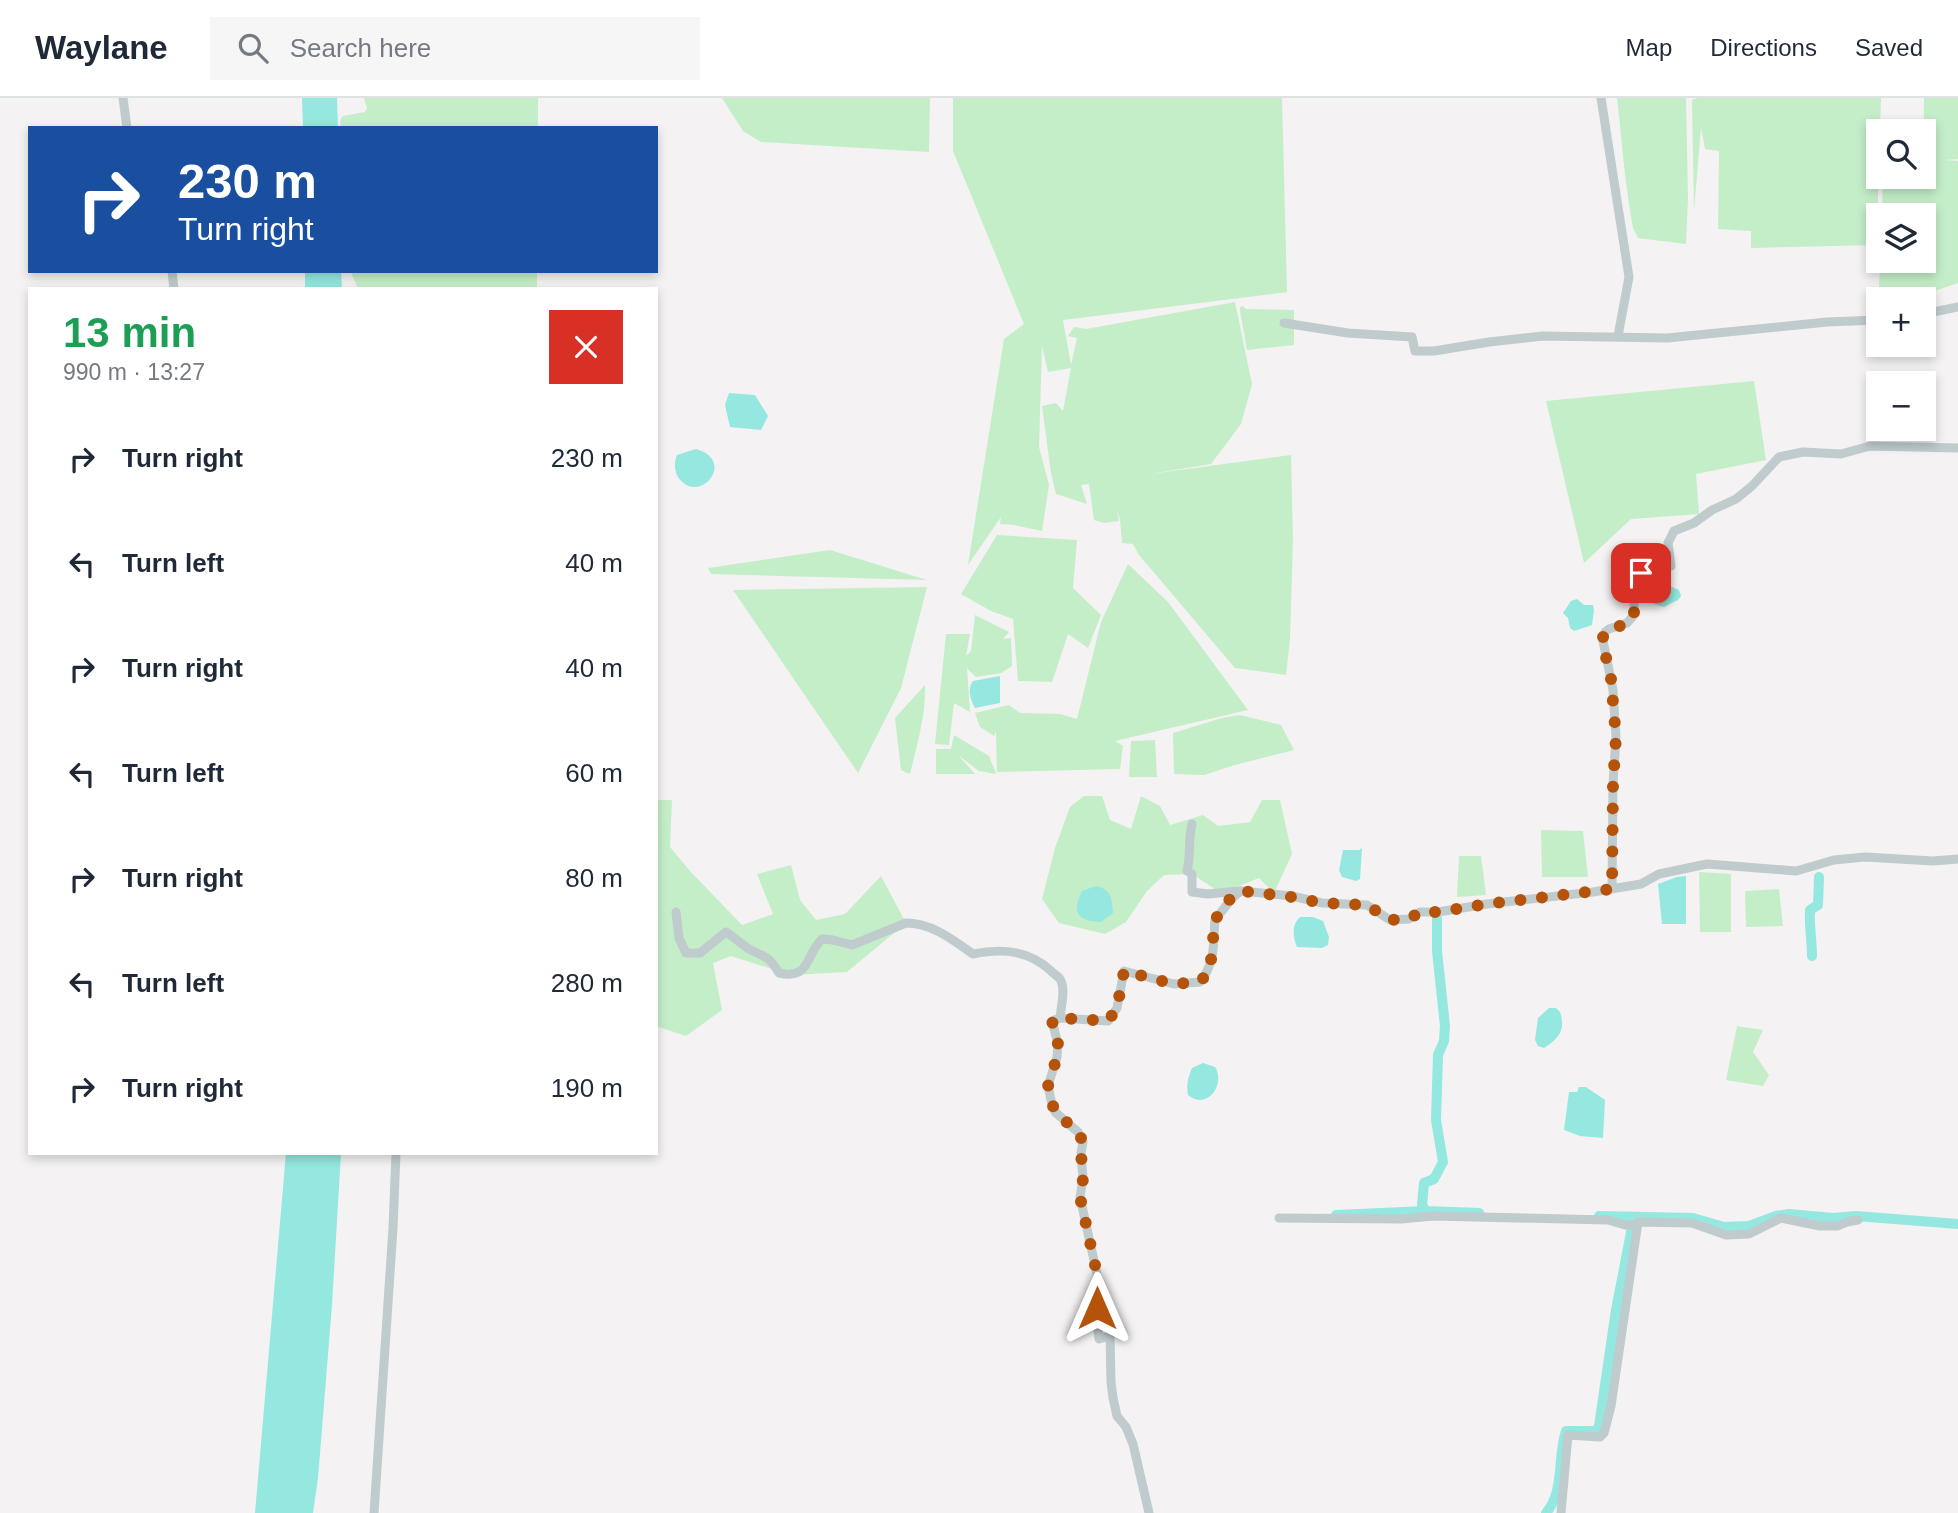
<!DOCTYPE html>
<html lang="en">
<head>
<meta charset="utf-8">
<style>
  :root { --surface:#fff; --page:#f6f6f7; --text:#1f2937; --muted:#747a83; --line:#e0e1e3 }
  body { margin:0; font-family:Helvetica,sans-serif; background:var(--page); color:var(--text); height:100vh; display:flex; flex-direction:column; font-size:26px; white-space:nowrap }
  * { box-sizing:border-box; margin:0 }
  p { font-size:23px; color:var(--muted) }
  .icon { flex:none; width:38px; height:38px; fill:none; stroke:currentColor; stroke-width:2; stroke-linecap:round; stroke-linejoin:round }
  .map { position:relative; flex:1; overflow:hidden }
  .panel { position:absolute; left:28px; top:189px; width:630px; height:868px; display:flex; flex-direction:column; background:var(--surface); border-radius:0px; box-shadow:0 4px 10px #0003 }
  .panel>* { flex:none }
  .banner { position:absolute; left:28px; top:28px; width:630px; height:147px; border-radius:0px; box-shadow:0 4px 10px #0003; background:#1a4fa0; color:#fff; overflow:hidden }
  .tools { position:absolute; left:1866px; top:21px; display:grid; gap:14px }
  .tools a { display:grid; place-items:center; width:70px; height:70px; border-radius:0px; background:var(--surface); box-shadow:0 4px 10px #0003; font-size:35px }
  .pin { position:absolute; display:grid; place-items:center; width:60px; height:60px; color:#fff; margin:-30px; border-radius:14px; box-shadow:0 4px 10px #0006 }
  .me { position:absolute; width:77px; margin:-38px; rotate:0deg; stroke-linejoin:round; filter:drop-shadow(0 0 5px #0008) }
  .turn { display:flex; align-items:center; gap:24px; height:147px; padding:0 35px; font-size:32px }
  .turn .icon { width:91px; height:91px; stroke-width:2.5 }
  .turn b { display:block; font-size:49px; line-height:60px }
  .round { display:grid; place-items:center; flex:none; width:74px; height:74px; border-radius:0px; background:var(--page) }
  .overview { display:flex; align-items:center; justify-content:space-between; height:119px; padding:0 35px }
  h1 { font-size:42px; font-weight:800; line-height:52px; color:#1e9e55 }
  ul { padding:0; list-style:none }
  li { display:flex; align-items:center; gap:21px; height:105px; padding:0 35px }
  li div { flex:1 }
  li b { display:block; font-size:26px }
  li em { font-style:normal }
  header { display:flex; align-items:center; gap:42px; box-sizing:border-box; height:98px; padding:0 35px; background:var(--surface); border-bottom:2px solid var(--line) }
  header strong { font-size:33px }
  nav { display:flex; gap:38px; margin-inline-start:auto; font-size:24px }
  .search { width:490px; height:63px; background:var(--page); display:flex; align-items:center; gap:18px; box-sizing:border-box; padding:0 24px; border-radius:0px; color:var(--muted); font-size:26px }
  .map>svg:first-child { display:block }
  .green { fill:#c4eec8 }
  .water { fill:#94e8df }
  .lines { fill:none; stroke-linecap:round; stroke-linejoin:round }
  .canal { stroke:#94e8df; stroke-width:10 }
  .street { stroke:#bfcbcd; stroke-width:9 }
  .route { stroke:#b45309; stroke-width:12; stroke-dasharray:0 21.6 }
</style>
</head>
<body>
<header>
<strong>Waylane</strong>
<div class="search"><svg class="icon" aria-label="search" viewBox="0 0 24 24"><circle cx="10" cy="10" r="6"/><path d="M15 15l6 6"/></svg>Search here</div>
<nav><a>Map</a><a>Directions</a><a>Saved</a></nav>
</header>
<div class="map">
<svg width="1958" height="1415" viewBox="0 0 1958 1415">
  <rect width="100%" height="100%" fill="#f4f2f3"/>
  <g class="green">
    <polygon points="364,0 538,0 538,30 341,30 340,23 343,18 365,14 367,10"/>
    <polygon points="722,0 930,0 929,54 761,44 743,33"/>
    <polygon points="953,0 1282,0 1287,194 1063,222 1071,267 1077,240 1068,238 1074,229 1086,231 1235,204 1252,286 1241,326 1211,366 1150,376 1291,357 1293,442 1290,541 1286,577 1235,570 1139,457 1133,446 1122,445 1120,421 1117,413 1119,423 1104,425 1094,422 1089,386 1081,387 1087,406 1056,396 1051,375 1042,308 1056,305 1063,313 1071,270 1048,274 1042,248 1039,349 1049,387 1042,433 1014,427 1000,426 1001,419 968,467 1004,241 1024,226 953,53"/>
    <path d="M1617,0H1686L1688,100L1686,146L1638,140L1633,130C1625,87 1622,44 1617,0Z"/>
    <polygon points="1697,0 1881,0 1880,33 1878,33 1878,147 1751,150 1751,133 1718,131 1719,53 1705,51 1701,30 1694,113 1692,2"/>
    <polygon points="1924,0 1958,0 1958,61 1945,62 1958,63 1958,185 1920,198 1879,194 1880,163 1923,163 1923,117 1882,117 1883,79 1923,79"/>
    <polygon points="353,173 537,173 537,191 356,191 357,188 352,177"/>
    <polygon points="1243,208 1246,211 1294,212 1294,247 1247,252 1240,213 1240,209"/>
    <polygon points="1754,283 1766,362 1696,376 1699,416 1631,421 1584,465 1546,303"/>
    <polygon points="997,437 1077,442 1073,490 1101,517 1088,550 1068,536 1052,584 1018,583 1013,521 991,513 961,496"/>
    <polygon points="830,452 927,482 711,476 708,470"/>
    <polygon points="1128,466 1168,504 1248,612 1115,643 1123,648 1120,671 997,674 996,633 994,638 980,629 975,615 1009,607 1020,615 1060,616 1077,621 1101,524"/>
    <polygon points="927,489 901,590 858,675 733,492"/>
    <polygon points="975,517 1009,534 1003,541 1011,540 1012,568 1001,575 976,579 967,570 970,614 954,605 949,647 935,646 946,536 970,536 966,558 971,553"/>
    <path d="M925,587C926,617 917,646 910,676L901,672L895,620Z"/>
    <polygon points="1240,617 1281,627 1294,652 1235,667 1204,677 1174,676 1173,635 1222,620"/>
    <polygon points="954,637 989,658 996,676 979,673 958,657 975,676 936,676 936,651 951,651"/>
    <polygon points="1155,642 1157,679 1129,679 1131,643"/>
    <polygon points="1084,698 1102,698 1110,722 1131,731 1141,698 1160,708 1170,727 1203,717 1218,728 1250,724 1262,702 1280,702 1292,756 1274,795 1259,780 1221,795 1192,776 1164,777 1147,793 1126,824 1105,836 1059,825 1042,801 1055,750 1070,709"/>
    <polygon points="656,702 672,702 670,749 690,773 742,827 773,816 757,776 791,767 800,802 816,822 845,816 881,778 906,825 847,874 791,877 731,858 713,865 722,912 686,938 656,928"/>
    <polygon points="1541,732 1583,733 1588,779 1542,779"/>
    <polygon points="1459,758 1481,758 1486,797 1457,799"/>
    <polygon points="1699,774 1731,776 1731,834 1700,834"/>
    <polygon points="1779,791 1783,828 1746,829 1745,793"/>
    <polygon points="1737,928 1763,932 1753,954 1769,977 1763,988 1726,982"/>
  </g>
  <g class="water">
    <polygon points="302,0 337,0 338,30 303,30"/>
    <polygon points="305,173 341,173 342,191 305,191"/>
    <polygon points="729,295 755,297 768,318 761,332 730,329 725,307"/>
    <path d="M696,351C738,363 698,409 678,379C674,372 674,364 677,357Z"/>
    <polygon points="1665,486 1679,492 1681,498 1678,502 1664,509 1654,506 1651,502 1653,491 1656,487"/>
    <polygon points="1577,501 1584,507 1593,507 1594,512 1592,527 1574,533 1570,530 1568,520 1563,515 1571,503"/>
    <path d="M1000,578V605L975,610C970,601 967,591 973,583Z"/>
    <polygon points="1362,750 1360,781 1356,783 1342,779 1339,772 1343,752 1359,752"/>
    <polygon points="1686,778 1686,826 1662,826 1658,786 1677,779"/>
    <path d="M1096,788C1111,791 1112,801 1113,815L1101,824C1078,823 1071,815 1082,793Z"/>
    <path d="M1300,819H1313L1323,823L1329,839L1328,847L1322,850L1297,849C1293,839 1291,827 1300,819Z"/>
    <path d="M1549,910H1556L1560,914C1566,932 1559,940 1544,950L1538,948L1535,942L1538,920Z"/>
    <path d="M1203,965L1215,969C1226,986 1207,1013 1188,997C1186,986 1188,980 1192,970Z"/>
    <polygon points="1579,989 1586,989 1605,1002 1603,1040 1580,1038 1564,1032 1569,994 1577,994"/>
    <polygon points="286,1055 341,1055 332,1207 318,1380 313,1415 255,1415"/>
  </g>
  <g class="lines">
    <g class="canal">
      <polyline points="1437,821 1437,853 1445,928 1444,943 1438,957 1436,1022 1443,1064 1434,1081 1424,1085 1422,1107 1426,1113 1479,1115"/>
      <path d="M1812,858C1812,842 1809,828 1810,812L1818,807L1819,779"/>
      <polyline points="1336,1117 1426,1113"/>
      <polyline points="1599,1118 1693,1120 1724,1129 1749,1128 1776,1118 1789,1116 1833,1120 1856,1118 1958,1126"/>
      <path d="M1546,1415C1565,1393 1557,1360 1566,1333H1596L1599,1328L1616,1212L1634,1119"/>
    </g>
    <g class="street">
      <polyline points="123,0 127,30"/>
      <polyline points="1601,0 1629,179 1618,238"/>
      <polyline points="172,173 174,191"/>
      <polyline points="1923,216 1958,209"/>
      <polyline points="1284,225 1348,235 1412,239 1415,253 1434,253 1489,244 1543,238 1667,240 1827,224 1878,222"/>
      <path d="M1192,726C1188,741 1191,758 1187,773L1192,776V794L1208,796L1240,793"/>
      <polyline points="1612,791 1613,686 1616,639 1613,592 1603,543 1605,534 1609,531 1627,525 1634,517 1634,478 1671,468 1668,445 1674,433 1694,425 1712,412 1736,401 1752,388 1779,359 1803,354 1841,356 1870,348 1958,350"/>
      <path d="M676,814L679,840L686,855H700L726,834C734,839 741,846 749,851C766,860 768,857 779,875C811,882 805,857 822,841L833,842L852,847L906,825C932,825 953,842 973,856C1002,850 1029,852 1051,873C1054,876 1058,878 1060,881C1066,891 1061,908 1060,920L1052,923L1058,946L1057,959L1048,988L1051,1002L1055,1014L1078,1034L1083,1044L1081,1055L1083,1081L1080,1099L1097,1176V1225L1099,1241L1110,1238L1111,1284L1113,1300L1117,1318L1126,1329L1133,1346L1149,1415"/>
      <path d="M1060,920L1108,923L1117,910L1124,873L1174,886L1200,884C1216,864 1213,846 1215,821C1226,810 1228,802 1241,793L1292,798L1322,805L1367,807L1390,822L1409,821L1420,814H1438L1487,806L1593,794L1641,786L1659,776L1707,766L1796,773L1834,762L1865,759L1933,763L1958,761"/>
      <polyline points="1279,1120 1401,1121 1433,1118 1608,1122 1625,1127 1637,1127"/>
      <polyline points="374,1415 393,1130 396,1055"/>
      <polyline points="1561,1415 1568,1337 1600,1339 1604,1335 1611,1308 1638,1124 1692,1125 1726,1137 1749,1136 1781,1120 1820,1128 1838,1128 1847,1124 1858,1122"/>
    </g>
  </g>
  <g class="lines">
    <polyline class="route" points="1097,1210 1097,1176 1080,1099 1083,1081 1081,1055 1083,1044 1078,1034 1055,1014 1051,1002 1048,988 1057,959 1058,946 1052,923 1060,920 1108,923 1117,910 1124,873 1174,886 1200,884 1210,872 1215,821 1223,813 1229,802 1241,793 1292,799 1322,805 1367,807 1390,822 1409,821 1420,814 1438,814 1487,806 1612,791 1613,686 1616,639 1611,581 1602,542 1605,534 1609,531 1627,526 1634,517 1634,478 1641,475"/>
  </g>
</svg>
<div class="tools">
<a><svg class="icon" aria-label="search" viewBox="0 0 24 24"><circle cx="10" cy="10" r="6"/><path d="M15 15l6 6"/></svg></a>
<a><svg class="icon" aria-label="layers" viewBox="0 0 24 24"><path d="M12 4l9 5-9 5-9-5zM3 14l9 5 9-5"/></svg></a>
<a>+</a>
<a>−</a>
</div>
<div class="pin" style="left:1641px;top:475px;background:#d93025"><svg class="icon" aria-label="arrive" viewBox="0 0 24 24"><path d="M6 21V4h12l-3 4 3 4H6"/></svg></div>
<svg class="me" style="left:1097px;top:1210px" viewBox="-20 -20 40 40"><path d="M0-17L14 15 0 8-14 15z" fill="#b45309" stroke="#fff" stroke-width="4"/></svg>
<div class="banner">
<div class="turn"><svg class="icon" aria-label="right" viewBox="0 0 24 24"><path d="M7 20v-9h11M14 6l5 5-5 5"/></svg><div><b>230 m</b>Turn right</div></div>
</div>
<section class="panel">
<div class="overview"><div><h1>13 min</h1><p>990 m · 13:27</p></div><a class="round" style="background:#d93025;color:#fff"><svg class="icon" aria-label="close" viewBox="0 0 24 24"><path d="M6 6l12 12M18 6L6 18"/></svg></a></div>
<ul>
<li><svg class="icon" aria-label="right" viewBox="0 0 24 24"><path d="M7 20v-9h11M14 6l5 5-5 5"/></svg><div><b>Turn right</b></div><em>230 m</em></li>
<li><svg class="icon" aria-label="left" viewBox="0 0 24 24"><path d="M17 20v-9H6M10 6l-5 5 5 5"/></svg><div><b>Turn left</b></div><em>40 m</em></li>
<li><svg class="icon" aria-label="right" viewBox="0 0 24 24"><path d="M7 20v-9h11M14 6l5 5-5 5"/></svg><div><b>Turn right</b></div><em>40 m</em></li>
<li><svg class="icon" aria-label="left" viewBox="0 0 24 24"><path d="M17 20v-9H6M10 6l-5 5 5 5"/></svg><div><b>Turn left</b></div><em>60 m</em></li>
<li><svg class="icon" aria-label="right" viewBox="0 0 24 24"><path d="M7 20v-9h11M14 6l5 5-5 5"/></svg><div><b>Turn right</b></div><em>80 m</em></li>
<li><svg class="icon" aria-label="left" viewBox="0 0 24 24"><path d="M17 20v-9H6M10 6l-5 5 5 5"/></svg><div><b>Turn left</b></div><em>280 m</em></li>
<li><svg class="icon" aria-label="right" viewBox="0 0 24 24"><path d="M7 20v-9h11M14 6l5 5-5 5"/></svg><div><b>Turn right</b></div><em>190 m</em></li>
</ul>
</section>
</div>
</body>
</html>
